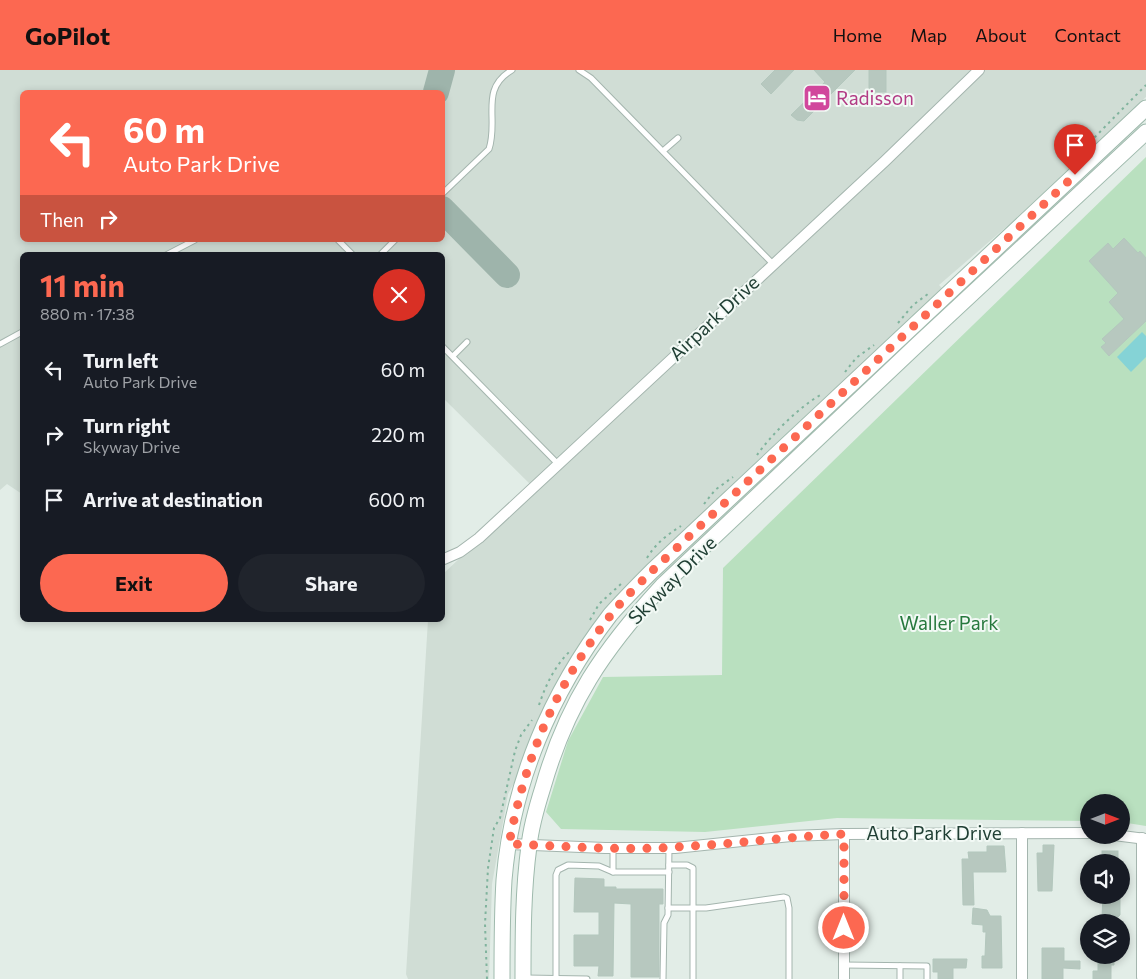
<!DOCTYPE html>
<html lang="en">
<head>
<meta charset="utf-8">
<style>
  :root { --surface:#171b24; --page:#20242c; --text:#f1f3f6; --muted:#9ea1a6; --accent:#fc6851 }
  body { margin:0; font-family:Commissioner,sans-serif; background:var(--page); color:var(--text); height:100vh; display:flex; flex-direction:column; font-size:19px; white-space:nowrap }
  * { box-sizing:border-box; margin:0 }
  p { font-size:16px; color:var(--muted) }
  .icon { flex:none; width:28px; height:28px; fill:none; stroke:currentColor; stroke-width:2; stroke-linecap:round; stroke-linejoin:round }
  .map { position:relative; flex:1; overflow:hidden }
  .drawer { position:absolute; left:20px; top:182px; width:425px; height:370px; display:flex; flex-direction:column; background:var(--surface); border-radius:8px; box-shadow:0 2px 8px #0003 }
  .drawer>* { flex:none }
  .top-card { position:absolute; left:20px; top:20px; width:425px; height:152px; border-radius:8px; box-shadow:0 2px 8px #0003; background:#fc6851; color:#fff; overflow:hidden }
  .needle { width:32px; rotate:90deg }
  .buttons { position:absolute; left:1080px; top:724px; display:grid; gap:10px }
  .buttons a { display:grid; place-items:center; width:50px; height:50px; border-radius:50%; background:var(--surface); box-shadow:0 2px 8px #0003; font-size:25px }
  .pin { position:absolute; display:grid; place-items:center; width:42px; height:42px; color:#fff; margin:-51px -21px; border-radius:50% 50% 50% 0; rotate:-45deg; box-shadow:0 0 5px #0007 }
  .pin .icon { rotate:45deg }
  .me { position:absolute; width:55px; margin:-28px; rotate:0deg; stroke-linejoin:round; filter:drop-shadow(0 0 4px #0008) }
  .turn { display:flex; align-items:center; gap:18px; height:105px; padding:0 20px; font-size:22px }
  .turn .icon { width:65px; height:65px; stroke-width:2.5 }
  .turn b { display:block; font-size:35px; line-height:42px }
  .then { display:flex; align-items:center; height:48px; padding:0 20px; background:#0003; gap:10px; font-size:19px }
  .round { display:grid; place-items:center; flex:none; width:52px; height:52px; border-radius:26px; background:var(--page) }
  .head { display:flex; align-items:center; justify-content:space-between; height:85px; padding:0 20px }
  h1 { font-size:30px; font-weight:700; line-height:38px; color:var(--accent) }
  .cta { display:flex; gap:10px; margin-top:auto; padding:10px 20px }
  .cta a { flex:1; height:58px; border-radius:30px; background:var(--accent); color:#111; font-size:20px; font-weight:700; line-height:58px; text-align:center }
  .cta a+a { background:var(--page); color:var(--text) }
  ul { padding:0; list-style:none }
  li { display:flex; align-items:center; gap:15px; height:65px; padding:0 20px }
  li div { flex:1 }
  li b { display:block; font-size:19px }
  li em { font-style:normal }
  header { display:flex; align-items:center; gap:30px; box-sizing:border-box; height:70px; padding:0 25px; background:var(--accent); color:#111 }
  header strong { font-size:24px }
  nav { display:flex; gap:28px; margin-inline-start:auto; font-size:18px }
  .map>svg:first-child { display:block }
  .built { fill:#d0ddd5; fill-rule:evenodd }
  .green { fill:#b9e0bf }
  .water { fill:#85d3d6 }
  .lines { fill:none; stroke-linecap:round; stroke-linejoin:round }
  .taxiway { stroke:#9eb4ab; stroke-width:26 }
  .building { fill:#b7c8bf; stroke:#b3c7bd }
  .lane-casing { stroke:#a4b5ae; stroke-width:7 }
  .street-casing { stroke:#a4b5ae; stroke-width:12 }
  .secondary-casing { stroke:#9fbaad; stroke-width:17 }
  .path { stroke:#80b39d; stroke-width:2; stroke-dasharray:2.5 4; stroke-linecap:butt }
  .lane { stroke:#fff; stroke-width:5 }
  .street { stroke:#fff; stroke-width:10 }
  .secondary { stroke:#fff; stroke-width:15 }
  .route { stroke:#fc6851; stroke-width:9; stroke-dasharray:0 16.2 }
  .labels { text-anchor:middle; stroke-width:4; stroke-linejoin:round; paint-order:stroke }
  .hotel-label { font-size:19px; fill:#b23c85; stroke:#f2f9f5; text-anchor:start }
  .street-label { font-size:19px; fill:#203f34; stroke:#f2f9f5 }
  .park-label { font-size:19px; fill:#27793e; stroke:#f2f9f5 }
</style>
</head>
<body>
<header>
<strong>GoPilot</strong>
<nav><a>Home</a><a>Map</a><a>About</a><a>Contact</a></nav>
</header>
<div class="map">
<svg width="1146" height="909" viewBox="0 0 1146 909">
  <rect width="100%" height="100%" fill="#e2ede7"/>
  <path class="built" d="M0,0H1146V27L1012,152L939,215L958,235L610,552L542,662L508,724L492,814L489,909H408L406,904L428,550H442L443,504L534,418L443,328L442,185H22V424L7,414L0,420ZM22,22H442V170H22Z"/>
  <polygon class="green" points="1146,87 1146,756 1121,752 1121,732 1089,732 1089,751 837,748 705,762 561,759 546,742 568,671 603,607 722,605 723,498"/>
  <polygon class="water" points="1142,262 1146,266 1146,287 1131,302 1117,287"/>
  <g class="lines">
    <g class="taxiway">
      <polyline points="436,22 442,0"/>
      <polyline points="442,139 507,205"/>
    </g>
  </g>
  <g class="building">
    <polygon points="775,0 794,0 771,24 761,14"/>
    <polygon points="814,0 855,0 804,51 797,50 791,45 825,12"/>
    <rect x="869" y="0" width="17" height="22"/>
    <polygon points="1124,168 1138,183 1140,181 1146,188 1146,251 1109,286 1101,277 1106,273 1102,269 1124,249 1109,232 1118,223 1089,191 1108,173 1113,179"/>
    <polygon points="1043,775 1054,775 1052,821 1038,821 1037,783 1043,783"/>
    <polygon points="987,776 1004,776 1006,802 973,802 974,835 963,835 962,789 969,789 968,782 987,782"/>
    <rect x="1102" y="781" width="16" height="11"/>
    <polygon points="575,808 604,809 604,817 616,817 616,819 663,819 663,834 659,834 659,907 631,907 631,834 614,833 613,906 598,906 599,896 574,896 574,865 599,865 599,842 574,842"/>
    <polygon points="1103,825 1120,825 1120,845 1118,847 1102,847"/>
    <polygon points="973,838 987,840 990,846 1001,846 1002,898 982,898 982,886 985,886 986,862 983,862 983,855 972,854"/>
    <polygon points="1042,878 1064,878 1064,891 1080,891 1080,899 1063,898 1063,909 1042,909"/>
    <polygon points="1098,885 1114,885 1114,895 1111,895 1111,909 1093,909 1093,901 1098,901"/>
    <polygon points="933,889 967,889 966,898 953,898 953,909 938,909 938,902 933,902"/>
  </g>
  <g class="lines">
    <defs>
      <g id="lane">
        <polyline points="579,0 591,8 773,194"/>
        <polyline points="663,81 678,68"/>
        <path d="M442,124L489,79C499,49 479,19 512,0"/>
        <polyline points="338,170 353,185"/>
        <polyline points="166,185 195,170"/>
        <polyline points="380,185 395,170"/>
        <polyline points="0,274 22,262"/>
        <polyline points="442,276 558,394"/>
        <polyline points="453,286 467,272"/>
        <polyline points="613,778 613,802"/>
        <polyline points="669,795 687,795 693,798 693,909"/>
        <polyline points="668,838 706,838 784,827 787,828 789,838 789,909"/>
        <polyline points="844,895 927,896 927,909"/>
        <polyline points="526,908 587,909"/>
        <polyline points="556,908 556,805 558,800 568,795 599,796 613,802 669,802"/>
        <polyline points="663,909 664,853 668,845 669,778"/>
        <polyline points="900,909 900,896"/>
      </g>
      <g id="street">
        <polyline points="444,489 460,482 479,468 885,91 979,0"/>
        <polyline points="1022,763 1022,909"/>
        <polyline points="844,764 844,909"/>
        <polyline points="1114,765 1146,769"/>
        <polyline points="509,774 605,778 675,778 791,766 844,764 1089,763"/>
        <polyline points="1142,907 1142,768"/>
      </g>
      <g id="secondary">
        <path d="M502,909C502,876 502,843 504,810C512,713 551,622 610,545C623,530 638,515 652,501L1146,38"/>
        <path d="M523,909C523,865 523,820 529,776C531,756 537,736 543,717C567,633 603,580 662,516L918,274L1146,62"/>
      </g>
    </defs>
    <use href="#lane" class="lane-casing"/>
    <use href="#street" class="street-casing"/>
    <use href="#secondary" class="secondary-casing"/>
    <g class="path">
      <polyline points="1090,72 1146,15"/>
      <polyline points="898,253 913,235 928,224"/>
      <polyline points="845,302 856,288 874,275"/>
      <path d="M757,385C771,365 800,336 822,324"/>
      <polyline points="704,434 715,420 733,407"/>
      <path d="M647,488C656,473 667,465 681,456"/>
      <polyline points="590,550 599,534 621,514"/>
      <path d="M539,635C546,614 555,596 570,581"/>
      <polyline points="487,909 485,854 488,798 494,758 500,748 515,681 521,665 532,650"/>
    </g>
    <use href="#lane" class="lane"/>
    <use href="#street" class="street"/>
    <use href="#secondary" class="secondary"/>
  </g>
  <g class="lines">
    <path class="route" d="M844,858V764C788,767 733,774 677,777C621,781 565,776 509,774C526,685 555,617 610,546C622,530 638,515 652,501L1075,105"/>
  </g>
  <defs>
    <symbol id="hotel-square" viewBox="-11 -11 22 22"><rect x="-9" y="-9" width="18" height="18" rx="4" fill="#d1479c" stroke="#f2f9f5"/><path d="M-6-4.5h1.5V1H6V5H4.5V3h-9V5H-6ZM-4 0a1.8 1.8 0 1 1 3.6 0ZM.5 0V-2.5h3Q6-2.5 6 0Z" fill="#fff"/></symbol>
  </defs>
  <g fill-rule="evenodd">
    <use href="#hotel-square" x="801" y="12" width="32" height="32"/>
  </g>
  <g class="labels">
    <g class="hotel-label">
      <text x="836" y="35">Radisson</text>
    </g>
    <g class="street-label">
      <text transform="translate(714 248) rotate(-43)" y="7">Airpark Drive</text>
      <text transform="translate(672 510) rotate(-45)" y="7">Skyway Drive</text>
      <text x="934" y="770">Auto Park Drive</text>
    </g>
    <g class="park-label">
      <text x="949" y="560">Waller Park</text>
    </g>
  </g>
</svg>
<div class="buttons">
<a><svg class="needle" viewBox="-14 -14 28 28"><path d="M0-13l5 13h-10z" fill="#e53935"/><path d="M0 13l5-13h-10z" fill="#9ea1a6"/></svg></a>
<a><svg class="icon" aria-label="sound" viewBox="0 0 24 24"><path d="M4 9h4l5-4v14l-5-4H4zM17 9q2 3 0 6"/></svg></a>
<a><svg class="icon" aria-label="layers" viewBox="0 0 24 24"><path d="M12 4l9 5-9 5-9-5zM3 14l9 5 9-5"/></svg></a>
</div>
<div class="pin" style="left:1075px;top:105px;background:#d93025"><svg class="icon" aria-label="arrive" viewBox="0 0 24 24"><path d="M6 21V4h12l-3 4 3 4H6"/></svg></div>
<svg class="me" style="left:844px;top:858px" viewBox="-20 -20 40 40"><circle r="17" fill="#fc6851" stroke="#fff" stroke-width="3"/><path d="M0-11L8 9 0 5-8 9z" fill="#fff"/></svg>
<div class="top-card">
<div class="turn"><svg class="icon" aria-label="left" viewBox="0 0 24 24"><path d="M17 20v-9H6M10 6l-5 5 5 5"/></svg><div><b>60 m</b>Auto Park Drive</div></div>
<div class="then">Then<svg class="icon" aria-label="right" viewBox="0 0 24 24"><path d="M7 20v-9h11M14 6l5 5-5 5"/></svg></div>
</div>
<section class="drawer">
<div class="head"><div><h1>11 min</h1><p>880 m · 17:38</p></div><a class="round" style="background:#d93025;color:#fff"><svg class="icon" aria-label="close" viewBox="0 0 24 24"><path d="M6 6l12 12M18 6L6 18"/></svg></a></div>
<ul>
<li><svg class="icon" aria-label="left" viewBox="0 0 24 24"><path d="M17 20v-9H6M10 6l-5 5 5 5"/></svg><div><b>Turn left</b><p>Auto Park Drive</p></div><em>60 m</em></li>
<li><svg class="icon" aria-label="right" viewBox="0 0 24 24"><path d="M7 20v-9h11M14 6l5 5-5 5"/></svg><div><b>Turn right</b><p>Skyway Drive</p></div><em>220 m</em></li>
<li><svg class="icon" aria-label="arrive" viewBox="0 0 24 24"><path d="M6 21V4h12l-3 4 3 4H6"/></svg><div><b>Arrive at destination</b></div><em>600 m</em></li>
</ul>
<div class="cta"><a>Exit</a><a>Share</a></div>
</section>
</div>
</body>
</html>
